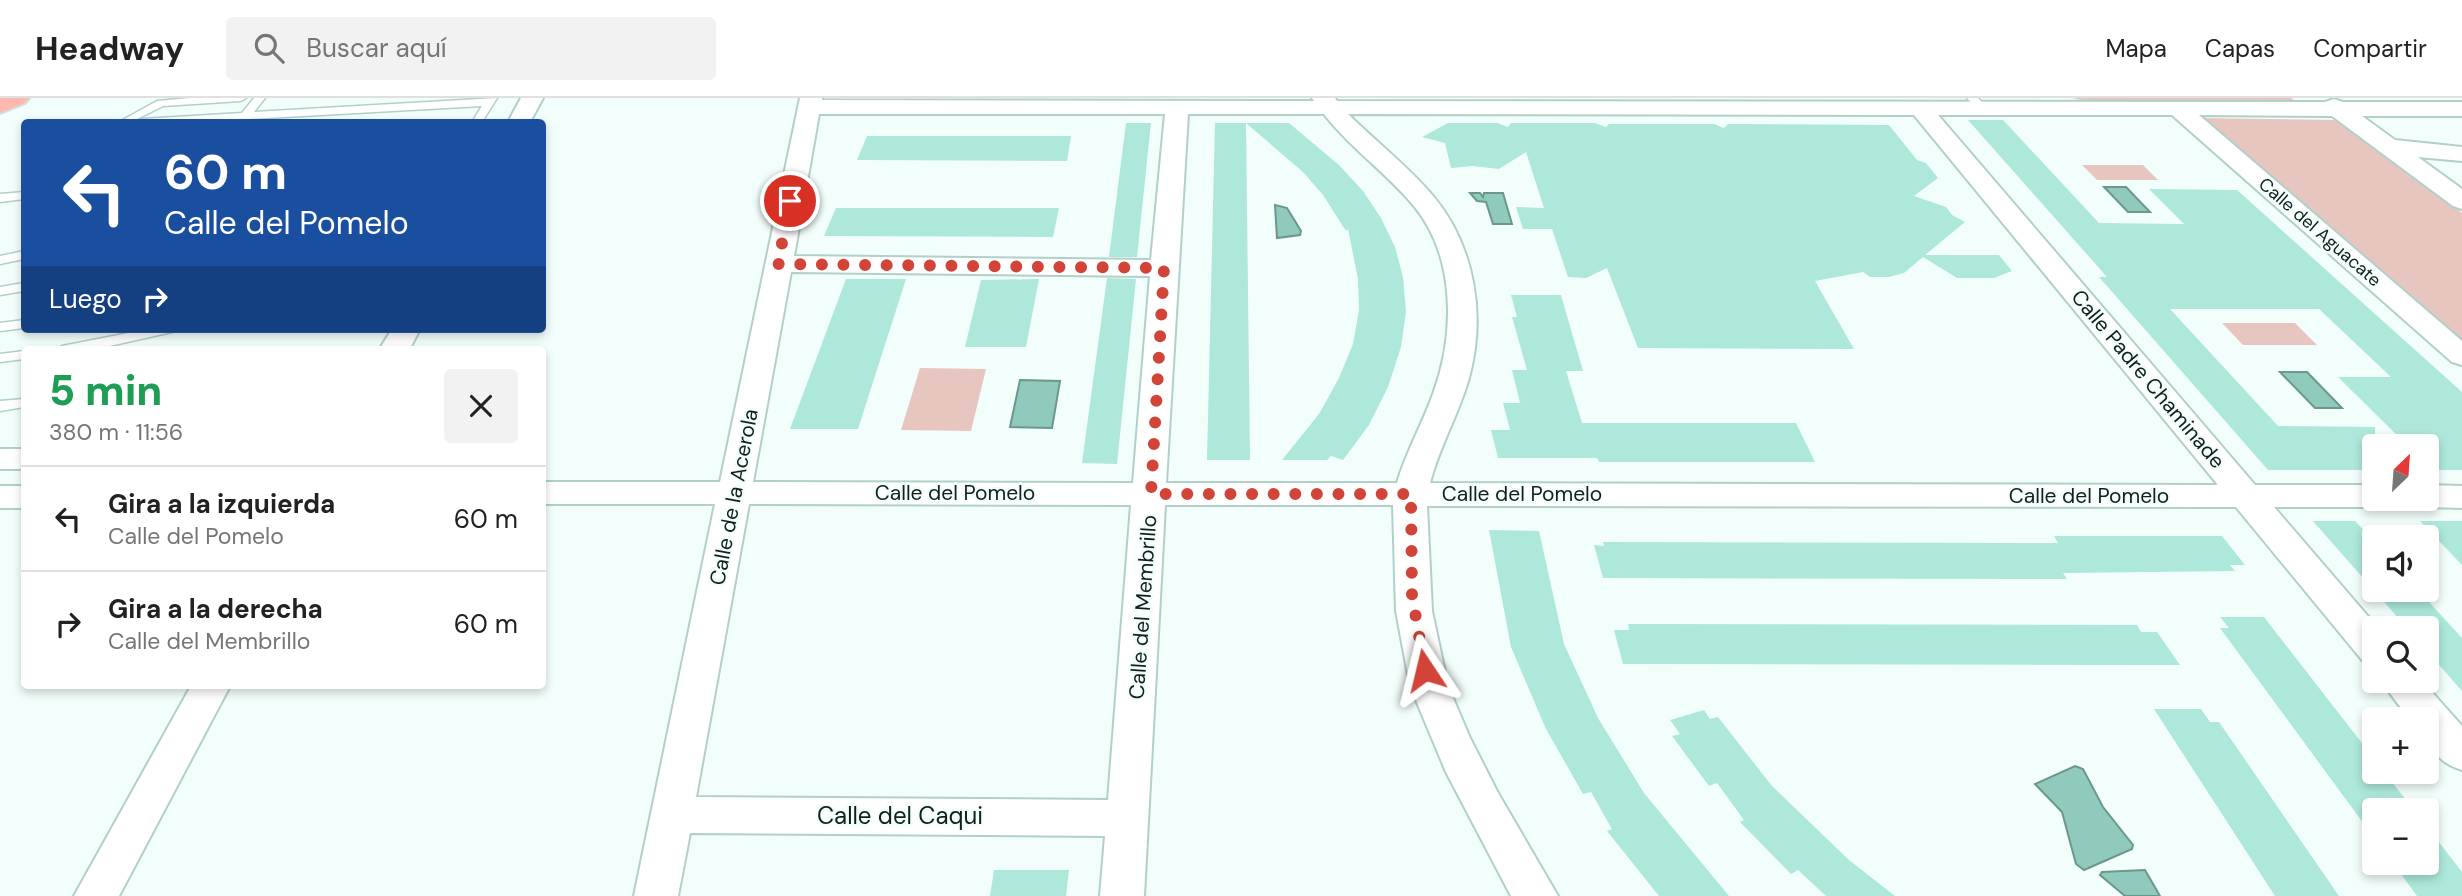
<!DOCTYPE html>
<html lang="es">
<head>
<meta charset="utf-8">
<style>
  :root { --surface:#fff; --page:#f2f2f2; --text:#222; --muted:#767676; --line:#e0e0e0 }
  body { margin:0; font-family:"DM Sans",sans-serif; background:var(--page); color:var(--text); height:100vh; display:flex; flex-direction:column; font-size:26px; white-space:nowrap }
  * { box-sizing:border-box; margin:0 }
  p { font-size:23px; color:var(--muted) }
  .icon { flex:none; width:38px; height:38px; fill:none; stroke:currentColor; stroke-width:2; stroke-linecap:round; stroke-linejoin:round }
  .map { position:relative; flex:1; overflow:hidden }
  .sheet { position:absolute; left:21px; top:248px; width:525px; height:343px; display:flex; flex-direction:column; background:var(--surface); border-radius:7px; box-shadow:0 4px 10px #0003 }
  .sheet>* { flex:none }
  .guide { position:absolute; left:21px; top:21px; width:525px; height:214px; border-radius:7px; box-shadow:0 4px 10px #0003; background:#1a4fa0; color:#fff; overflow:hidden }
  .needle { width:46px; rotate:25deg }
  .tools { position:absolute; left:2362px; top:336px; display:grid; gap:14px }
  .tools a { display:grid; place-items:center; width:77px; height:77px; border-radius:7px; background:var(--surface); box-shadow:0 4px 10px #0003; font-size:35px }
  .pin { position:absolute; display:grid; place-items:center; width:60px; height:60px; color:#fff; margin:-30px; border:4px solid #fff; border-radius:50%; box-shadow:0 2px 7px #0007 }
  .me { position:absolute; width:77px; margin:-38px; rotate:350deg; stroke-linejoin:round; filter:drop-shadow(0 0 5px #0008) }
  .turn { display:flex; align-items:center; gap:24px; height:147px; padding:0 28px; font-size:32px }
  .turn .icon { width:91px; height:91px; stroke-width:2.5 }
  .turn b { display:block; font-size:49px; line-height:60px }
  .then { display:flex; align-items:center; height:66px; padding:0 28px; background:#0003; gap:14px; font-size:26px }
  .round { display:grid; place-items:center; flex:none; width:74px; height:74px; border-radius:7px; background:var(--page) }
  .headline { display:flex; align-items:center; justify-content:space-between; height:119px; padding:0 28px }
  h1 { font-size:42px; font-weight:800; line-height:52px; color:#1e9e55 }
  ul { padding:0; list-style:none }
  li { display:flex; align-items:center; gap:21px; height:105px; padding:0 28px; border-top:2px solid var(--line) }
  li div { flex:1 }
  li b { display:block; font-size:26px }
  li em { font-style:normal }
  header { display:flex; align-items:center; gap:42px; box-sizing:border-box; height:98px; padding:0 35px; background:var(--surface); border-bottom:2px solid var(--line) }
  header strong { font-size:33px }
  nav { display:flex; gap:38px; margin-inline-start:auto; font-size:24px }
  .search { width:490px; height:63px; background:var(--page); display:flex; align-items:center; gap:18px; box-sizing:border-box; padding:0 24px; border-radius:7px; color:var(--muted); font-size:26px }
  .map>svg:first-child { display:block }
  .green { fill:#e7c6c0 }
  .water { fill:#90cabd; stroke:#6b978d; stroke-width:2 }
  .building { fill:#ade8db }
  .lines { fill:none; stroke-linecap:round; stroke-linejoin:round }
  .lane-casing { stroke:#b1d0c8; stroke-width:3 }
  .street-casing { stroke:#b1d0c8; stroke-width:4 }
  .highway-casing { stroke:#d9dbdb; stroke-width:4 }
  .lane { fill:#fff; fill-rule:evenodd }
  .street { fill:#fff; fill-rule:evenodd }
  .highway { fill:#ffb8ad; fill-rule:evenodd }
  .route { stroke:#d14437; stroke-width:12; stroke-dasharray:0 21.6 }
  .labels { text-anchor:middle; stroke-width:5; stroke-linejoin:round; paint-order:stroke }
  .far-street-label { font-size:18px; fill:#141f1d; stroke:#f2fefb }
  .street-label { font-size:21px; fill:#141f1d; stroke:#f2fefb }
  .near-street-label { font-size:24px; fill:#141f1d; stroke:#f2fefb }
</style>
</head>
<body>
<header>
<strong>Headway</strong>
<div class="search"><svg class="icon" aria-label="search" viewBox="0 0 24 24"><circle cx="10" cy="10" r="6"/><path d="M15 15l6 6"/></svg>Buscar aquí</div>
<nav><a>Mapa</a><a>Capas</a><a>Compartir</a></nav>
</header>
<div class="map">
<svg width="2462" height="798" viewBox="0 0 2462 798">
  <rect width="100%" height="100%" fill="#f2fefb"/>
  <g class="green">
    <polygon points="2072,0 2291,0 2303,8 2098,5"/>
    <polygon points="2199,20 2339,22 2462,115 2462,246"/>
    <polygon points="2082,67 2143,67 2158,82 2097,82"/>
    <polygon points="2222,225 2295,225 2317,247 2243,247"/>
    <polygon points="920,270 986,271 971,333 901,332"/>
  </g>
  <g class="water">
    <polygon points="2104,89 2126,89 2150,114 2128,114"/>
    <polygon points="1470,95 1480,95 1483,99 1484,95 1503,95 1512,126 1493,126 1486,104 1477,103"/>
    <polygon points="1275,107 1287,110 1301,133 1300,137 1277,140"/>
    <polygon points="2280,274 2307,274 2342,310 2315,310"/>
    <polygon points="1020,282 1060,283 1052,330 1010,329"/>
    <polygon points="2075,668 2083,671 2103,709 2133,747 2132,751 2084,772 2076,766 2062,714 2035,686"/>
    <polygon points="2145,772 2160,798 2125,798 2100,777 2102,774"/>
  </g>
  <g class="building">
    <polygon points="1968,22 2003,22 2099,125 2184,126 2149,91 2237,92 2462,294 2462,372 2427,372 2427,348 2408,348 2338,279 2391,279 2319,211 2170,211 2278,328 2375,329 2375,372 2268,372 2099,179 2107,179"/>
    <polygon points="1126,25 1151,25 1137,159 1109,159"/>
    <polygon points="1215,25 1246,25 1250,362 1207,362"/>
    <polygon points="1246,25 1289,25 1339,67 1363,93 1381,120 1395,149 1403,179 1406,214 1401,249 1388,289 1369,327 1343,362 1331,358 1327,362 1282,362 1319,316 1339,280 1353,246 1359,212 1358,181 1348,131 1346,133 1323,97 1303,74"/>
    <polygon points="1448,25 1497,25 1508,29 1511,25 1595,25 1606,29 1609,26 1714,26 1724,30 1728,26 1889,27 1917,62 1926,65 1938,80 1914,98 1946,109 1952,117 1965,124 1925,157 1999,157 2012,173 1994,180 1957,180 1923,159 1904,175 1889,179 1870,179 1863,174 1815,183 1854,251 1638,250 1607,170 1586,180 1568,179 1552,131 1523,131 1516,109 1544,110 1526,54 1499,71 1472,68 1451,70 1445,45 1422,39"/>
    <polygon points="867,38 1071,38 1067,63 857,62"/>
    <polygon points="836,110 1059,110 1053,139 824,138"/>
    <polygon points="1107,180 1136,181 1117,366 1082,365"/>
    <polygon points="846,181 906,181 858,331 790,331"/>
    <polygon points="1039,181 1026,249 965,249 981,182"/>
    <polygon points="1511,197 1561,197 1583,273 1566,273 1582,325 1796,325 1815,364 1599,364 1597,360 1498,360 1491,332 1510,332 1503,305 1520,305 1512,272 1527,272 1512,219 1517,219"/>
    <polygon points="2313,423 2355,423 2375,444 2375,492 2418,492 2462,540 2462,593 2427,553 2427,530 2407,530"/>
    <polygon points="2420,423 2462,423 2462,467"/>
    <polygon points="1489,432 1539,433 1564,546 1598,620 1644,695 1729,798 1659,798 1607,733 1612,731 1591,694 1583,696 1546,631 1511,549"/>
    <polygon points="2054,438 2222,438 2245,467 2230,467 2235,473 2063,475 2067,481 1603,480 1594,447 1604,448 1603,444 2058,445"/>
    <polygon points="2220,519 2264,519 2375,662 2375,674 2384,674 2414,712 2375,712 2375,741 2220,530 2229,530"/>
    <polygon points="1628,526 2137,527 2141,534 2157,534 2180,567 1623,566 1614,532 1629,532"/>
    <polygon points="2154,611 2201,611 2210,624 2219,624 2339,798 2275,798"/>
    <polygon points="1704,612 1710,621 1718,619 1772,688 1849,762 1895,798 1826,798 1798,772 1791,776 1740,724 1744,722 1717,685 1709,688 1672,638 1680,636 1670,622"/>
    <polygon points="2427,729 2462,774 2462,798 2417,798 2393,765 2427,765"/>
    <polygon points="994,772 1069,772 1066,798 990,798"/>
  </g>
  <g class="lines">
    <defs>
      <g id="lane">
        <polygon points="190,0 246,0 241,3 163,8 131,24 119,24 157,3"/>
        <polygon points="254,0 265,0 254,14 497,0 482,24 472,24 482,8 248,21 245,24 237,24 236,22 137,24 142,21 242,15"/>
        <polygon points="1967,0 1978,0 1988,11 1979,13"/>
        <polygon points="24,94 24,101 0,104 0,96"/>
        <polygon points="24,153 24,161 0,166 0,158"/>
        <polygon points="24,185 24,193 0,197 0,189"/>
        <polygon points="24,222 24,230 0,233 0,225"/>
        <polygon points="149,231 174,231 172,234 96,251 55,252 62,248"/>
        <polygon points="24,253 24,261 0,264 0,256"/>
        <polygon points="24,301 24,309 0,313 0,303"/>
      </g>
      <g id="street">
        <polygon points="521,0 543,0 530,24 508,24"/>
        <path d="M800,0H822V2L1314,3L1312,0H1335L1337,3L2325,4L2334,1L2343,4H2462V18H2362L2395,42L2462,49V63L2418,59L2462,91V111L2453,108L2332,18L2199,17L2462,243V267L2452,264L2172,17H1938L2255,387H2375V401H2390L2387,406L2375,409H2274L2378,530H2375V566L2362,562L2236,409L1427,408L1432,513L1448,588L1470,640L1498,695L1558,798H1511L1446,674L1410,588L1396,513L1393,407H1165L1144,798H1100L1105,738L690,735L678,798H634L715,406H542V384H720ZM819,16H1165L1151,162L794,158ZM1188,16H1324C1350,50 1387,75 1414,108C1456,159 1455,237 1433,296C1422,327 1406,354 1397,385H1166ZM1348,16L1914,17L2218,387L1430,385C1439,349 1459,316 1469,280C1486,218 1475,148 1433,98C1408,68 1376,44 1348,16ZM791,174L1150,178L1133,385L753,384ZM749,406L1131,407L1108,702L696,699Z"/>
        <polygon points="392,231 420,231 409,252 379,252"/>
        <rect x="0" y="351" width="24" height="20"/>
        <polygon points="2427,387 2462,388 2462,410 2427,409 2415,406 2412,401 2427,401"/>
        <rect x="0" y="388" width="24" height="22"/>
        <path d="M2381,583H2422L2462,628V672C2436,664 2427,648 2427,621H2409Z"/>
        <polygon points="191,588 230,588 119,798 74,798"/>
      </g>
      <polygon id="highway" points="0,0 29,0 25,5 0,15"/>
    </defs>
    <use href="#lane" class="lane-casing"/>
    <use href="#street" class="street-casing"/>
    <use href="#highway" class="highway-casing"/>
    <use href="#lane" class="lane"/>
    <use href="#street" class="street"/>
    <use href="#highway" class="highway"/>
  </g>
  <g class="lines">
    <polyline class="route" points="790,103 778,166 1164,170 1151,396 1411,396 1412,497 1425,572"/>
  </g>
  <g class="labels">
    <g class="far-street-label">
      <text transform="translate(2320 134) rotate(41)" y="6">Calle del Aguacate</text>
    </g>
    <g class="street-label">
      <text transform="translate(2148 281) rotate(50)" y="7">Calle Padre Chaminade</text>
      <text x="955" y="402">Calle del Pomelo</text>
      <text x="1522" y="403">Calle del Pomelo</text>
      <text x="2089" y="405">Calle del Pomelo</text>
      <text transform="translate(734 399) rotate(-79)" y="7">Calle de la Acerola</text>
      <text transform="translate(1143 509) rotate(-86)" y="7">Calle del Membrillo</text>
    </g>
    <g class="near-street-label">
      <text x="900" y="726">Calle del Caqui</text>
    </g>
  </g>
</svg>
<div class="tools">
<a><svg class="needle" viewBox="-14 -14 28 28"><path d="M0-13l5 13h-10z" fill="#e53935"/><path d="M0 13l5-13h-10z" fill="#767676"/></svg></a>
<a><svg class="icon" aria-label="sound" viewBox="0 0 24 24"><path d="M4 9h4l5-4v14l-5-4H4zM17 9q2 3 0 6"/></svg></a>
<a><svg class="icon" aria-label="search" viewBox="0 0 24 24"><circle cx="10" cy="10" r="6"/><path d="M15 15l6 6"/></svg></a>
<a>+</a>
<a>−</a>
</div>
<div class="pin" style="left:790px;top:103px;background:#d93025"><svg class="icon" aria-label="arrive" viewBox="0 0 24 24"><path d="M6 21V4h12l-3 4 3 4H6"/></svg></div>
<svg class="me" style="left:1425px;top:572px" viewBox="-20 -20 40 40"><path d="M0-17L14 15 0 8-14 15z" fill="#d14437" stroke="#fff" stroke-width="4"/></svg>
<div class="guide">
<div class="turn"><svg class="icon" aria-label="left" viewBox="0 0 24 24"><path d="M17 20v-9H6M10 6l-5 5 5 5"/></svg><div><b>60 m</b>Calle del Pomelo</div></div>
<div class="then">Luego<svg class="icon" aria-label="right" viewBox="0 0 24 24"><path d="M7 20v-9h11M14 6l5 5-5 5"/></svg></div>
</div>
<section class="sheet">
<div class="headline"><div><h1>5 min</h1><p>380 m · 11:56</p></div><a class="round"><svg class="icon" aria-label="close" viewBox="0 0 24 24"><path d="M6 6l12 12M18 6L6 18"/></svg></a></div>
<ul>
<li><svg class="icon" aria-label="left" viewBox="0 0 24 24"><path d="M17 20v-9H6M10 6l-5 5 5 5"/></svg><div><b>Gira a la izquierda</b><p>Calle del Pomelo</p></div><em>60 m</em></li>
<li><svg class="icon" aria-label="right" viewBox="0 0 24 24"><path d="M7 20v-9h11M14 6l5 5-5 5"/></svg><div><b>Gira a la derecha</b><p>Calle del Membrillo</p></div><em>60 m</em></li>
</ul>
</section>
</div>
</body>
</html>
